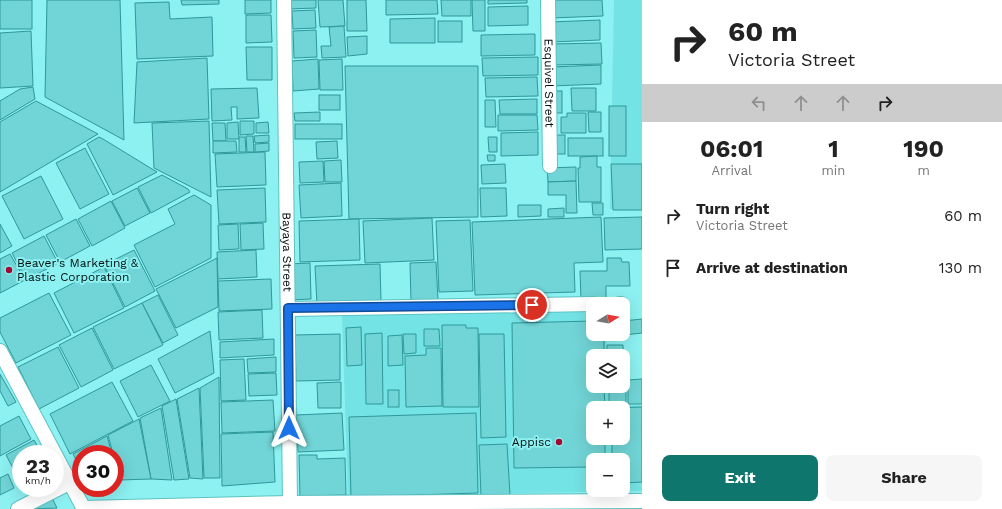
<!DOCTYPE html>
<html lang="en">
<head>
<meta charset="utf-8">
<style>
  :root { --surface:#fff; --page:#f6f6f6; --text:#222; --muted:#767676; --accent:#0f766e }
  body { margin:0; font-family:"Work Sans",sans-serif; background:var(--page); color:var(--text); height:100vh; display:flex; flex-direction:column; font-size:15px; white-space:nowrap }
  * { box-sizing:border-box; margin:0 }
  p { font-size:13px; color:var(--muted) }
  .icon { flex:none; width:22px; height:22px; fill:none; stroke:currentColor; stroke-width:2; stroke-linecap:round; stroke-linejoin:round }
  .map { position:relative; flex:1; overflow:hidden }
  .side { display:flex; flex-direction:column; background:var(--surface); width:360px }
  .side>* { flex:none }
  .hud { background:#fff; color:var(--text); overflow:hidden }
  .needle { width:26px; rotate:79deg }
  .buttons { position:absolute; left:586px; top:297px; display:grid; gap:8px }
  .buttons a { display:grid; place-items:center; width:44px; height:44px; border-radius:8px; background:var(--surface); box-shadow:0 4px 16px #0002; font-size:20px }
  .speed { position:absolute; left:12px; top:445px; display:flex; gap:8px; font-size:20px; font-weight:700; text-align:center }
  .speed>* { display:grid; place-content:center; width:52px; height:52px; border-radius:50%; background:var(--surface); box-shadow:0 4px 16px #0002; line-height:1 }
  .speed small { font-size:10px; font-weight:400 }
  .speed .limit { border:6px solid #d22; background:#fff; color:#111 }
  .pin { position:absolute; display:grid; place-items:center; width:34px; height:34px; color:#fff; margin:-17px; border:2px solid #fff; border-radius:50%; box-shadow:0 1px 4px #0007 }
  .me { position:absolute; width:44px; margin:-22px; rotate:0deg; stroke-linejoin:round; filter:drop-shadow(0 0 3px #0008) }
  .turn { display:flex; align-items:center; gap:14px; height:84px; padding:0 20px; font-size:18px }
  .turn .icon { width:52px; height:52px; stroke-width:2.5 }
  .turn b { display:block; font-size:28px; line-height:34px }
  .lanes { display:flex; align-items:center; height:38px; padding:0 20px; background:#0003; justify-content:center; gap:20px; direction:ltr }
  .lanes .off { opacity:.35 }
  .eta { display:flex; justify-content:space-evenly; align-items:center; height:68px; text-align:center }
  .eta b { font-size:24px; font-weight:700; line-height:28px }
  .action { display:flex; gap:8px; margin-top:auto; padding:8px 20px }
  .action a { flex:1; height:46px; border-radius:8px; background:var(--accent); color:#fff; font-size:16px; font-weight:700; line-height:46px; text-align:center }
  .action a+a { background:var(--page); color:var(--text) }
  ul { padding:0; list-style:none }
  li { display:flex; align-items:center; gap:12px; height:52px; padding:0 20px }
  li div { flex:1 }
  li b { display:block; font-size:15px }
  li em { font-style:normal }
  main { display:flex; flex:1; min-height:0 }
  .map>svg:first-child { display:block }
  .built { fill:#74e3e5; fill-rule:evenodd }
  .building { fill:#71d4d6; stroke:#2e989a }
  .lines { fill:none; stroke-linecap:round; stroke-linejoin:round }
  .minor-casing { stroke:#5ec2c3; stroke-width:16 }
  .minor { stroke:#fff; stroke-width:14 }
  .route-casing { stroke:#114b97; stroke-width:10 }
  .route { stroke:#1a73e8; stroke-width:7 }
  .poi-dot { fill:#a40731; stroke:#8df0f1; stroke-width:1.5 }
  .labels { text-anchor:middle; stroke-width:4; stroke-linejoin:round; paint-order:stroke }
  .street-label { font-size:12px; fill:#000f0f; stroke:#8df0f1 }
  .poi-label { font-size:12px; fill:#000f0f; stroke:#8df0f1; text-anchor:start }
</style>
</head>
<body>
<main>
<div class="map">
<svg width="642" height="509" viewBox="0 0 642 509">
  <rect width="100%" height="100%" fill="#8df0f1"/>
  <g class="built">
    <polygon points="614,0 642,0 642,209 610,209"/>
    <path d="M593,309V334H606L607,356H593V386H608L609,406L642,405V491L348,496L342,316ZM593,408H623V438H593ZM593,460H623V490H593Z"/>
  </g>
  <g class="building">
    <rect x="0" y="0" width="32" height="29"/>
    <polygon points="47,0 120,0 124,140 45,97"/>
    <polygon points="181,0 219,0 219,4 182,5"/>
    <polygon points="245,0 271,0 271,13 245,14"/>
    <polygon points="289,0 316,0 316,8 289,9"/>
    <polygon points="318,0 343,0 345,26 320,27"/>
    <polygon points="347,0 366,0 367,31 347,31"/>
    <polygon points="386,0 437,0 438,14 386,15"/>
    <polygon points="441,0 471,0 471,16 442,16"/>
    <polygon points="472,0 485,0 485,31 473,31"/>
    <polygon points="488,0 527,0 527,3 488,4"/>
    <polygon points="550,0 602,0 603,16 551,18"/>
    <polygon points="169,2 170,19 212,17 213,56 137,59 135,3"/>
    <polygon points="528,6 528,25 488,26 488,7"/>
    <polygon points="315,10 316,28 293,29 292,11"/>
    <polygon points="246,15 271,15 272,42 246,43"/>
    <polygon points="435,18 435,43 390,43 390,19"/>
    <polygon points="600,20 600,40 551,42 550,22"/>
    <rect x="438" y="21" width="24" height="21"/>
    <polygon points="344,26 346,57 322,58 321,46 331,46 329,27"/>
    <polygon points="316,30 317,57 294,58 293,31"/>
    <polygon points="31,31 33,86 0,88 0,33"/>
    <polygon points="535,34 535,55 481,56 481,35"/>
    <polygon points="367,36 367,54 348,56 347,37"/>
    <polygon points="601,43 602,64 552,65 551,44"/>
    <polygon points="246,47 272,47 272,80 247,80"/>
    <polygon points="538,57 538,75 483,76 482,58"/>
    <polygon points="207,58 209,119 134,123 137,62"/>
    <polygon points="318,59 319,89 293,91 292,61"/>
    <polygon points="342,59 343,90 320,90 319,60"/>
    <polygon points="601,65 601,84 552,86 551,67"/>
    <polygon points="345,66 478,66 478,217 349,219"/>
    <polygon points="537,77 538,96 486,97 485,78"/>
    <polygon points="33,87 35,99 0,120 0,101 20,89"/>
    <polygon points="257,88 259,118 237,119 237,107 231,107 232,120 212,121 211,89"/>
    <polygon points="571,88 596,88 596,111 572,111"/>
    <rect x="552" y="91" width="10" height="22"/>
    <rect x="319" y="95" width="21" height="15"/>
    <polygon points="537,99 537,114 500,114 499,100"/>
    <polygon points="485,100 495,100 496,127 485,127"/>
    <polygon points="36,101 98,134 0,192 0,122"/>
    <rect x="609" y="106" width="17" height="50"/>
    <polygon points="320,112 320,121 295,121 294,113"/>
    <polygon points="588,112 601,112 601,132 589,132"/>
    <polygon points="567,113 586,113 586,133 561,133 561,117 567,117"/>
    <polygon points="498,115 537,115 538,130 498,131"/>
    <polygon points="209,121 211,197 154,168 152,123"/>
    <polygon points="240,121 254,121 254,134 240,135"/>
    <polygon points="238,122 239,139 227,139 227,123"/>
    <polygon points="268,122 269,133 256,133 256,123"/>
    <polygon points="212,123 225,123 226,141 213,141"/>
    <rect x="295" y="124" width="47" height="15"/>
    <polygon points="538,132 538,155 501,156 501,133"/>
    <polygon points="269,135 269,142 255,143 254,136"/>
    <rect x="554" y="135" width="11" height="19"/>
    <polygon points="246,136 253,136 254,152 247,152"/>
    <polygon points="99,137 103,139 157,172 113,195 87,144"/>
    <polygon points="239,137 245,137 246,152 239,152"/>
    <polygon points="488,137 497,137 497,152 489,152"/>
    <rect x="568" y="138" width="35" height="18"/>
    <polygon points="213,141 236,141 237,152 213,153"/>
    <polygon points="337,141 338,158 317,159 316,142"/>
    <polygon points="269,143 269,151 255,152 255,144"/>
    <polygon points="85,148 109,194 80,209 56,163"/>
    <polygon points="265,152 266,185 217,187 215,154"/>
    <polygon points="487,155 495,155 495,161 488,161"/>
    <polygon points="597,156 597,167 601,167 601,202 579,202 578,168 580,168 580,157"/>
    <polygon points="341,160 342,182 325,182 324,161"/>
    <polygon points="323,161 324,182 300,183 299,162"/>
    <polygon points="505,164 506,183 482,184 481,165"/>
    <polygon points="611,164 642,164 642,210 613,210"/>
    <polygon points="576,167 576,181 548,182 547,168"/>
    <polygon points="162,175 188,189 190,192 151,213 138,187"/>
    <polygon points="41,176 63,219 24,239 2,196"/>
    <polygon points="576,181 577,213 566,213 566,195 548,195 548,182"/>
    <polygon points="341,183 342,216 301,218 299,185"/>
    <polygon points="137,188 150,213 125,226 112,201"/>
    <polygon points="265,188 266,222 219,224 217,190"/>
    <polygon points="480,188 506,188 507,216 481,217"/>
    <polygon points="194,195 211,205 211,258 155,287 134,245 175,224 168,209"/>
    <polygon points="111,201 125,228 92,246 78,219"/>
    <polygon points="592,203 603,203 603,215 593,215"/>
    <polygon points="518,205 541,205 541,216 518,217"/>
    <polygon points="564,208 564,217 548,217 548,209"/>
    <polygon points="601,217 603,262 574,263 575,292 475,295 472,222"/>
    <polygon points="642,217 642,249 605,250 604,218"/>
    <polygon points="432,218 434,260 365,263 363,221"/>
    <polygon points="76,219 90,246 60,262 46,235"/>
    <polygon points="359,219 360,260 300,262 299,221"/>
    <polygon points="470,220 473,291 439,292 436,221"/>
    <polygon points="263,223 264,249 241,250 240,224"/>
    <polygon points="0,224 12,246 0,253"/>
    <polygon points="238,224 239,249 219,250 218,225"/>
    <polygon points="44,236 58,263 26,280 12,253"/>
    <polygon points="134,250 155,291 125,307 104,265"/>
    <polygon points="256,250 257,277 218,279 217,252"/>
    <polygon points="10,254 25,280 0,293 0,259"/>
    <polygon points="217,258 218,307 176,328 156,289"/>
    <polygon points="607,258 621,258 622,262 629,262 630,286 606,286 606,300 581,300 580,271 607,271"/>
    <polygon points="436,262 438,300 411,302 410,263"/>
    <polygon points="310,263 311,299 289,300 288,264"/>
    <polygon points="380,264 381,302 317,304 315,266"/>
    <polygon points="104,267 124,308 74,333 54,293"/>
    <polygon points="271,279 272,309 219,311 218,281"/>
    <polygon points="49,293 71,335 16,363 0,332 0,318"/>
    <polygon points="158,295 178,335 163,343 142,303"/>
    <polygon points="142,303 163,345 114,369 93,327"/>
    <polygon points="262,310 263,338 219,340 218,312"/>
    <polygon points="642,319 642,333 624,335 623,321"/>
    <polygon points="593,321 593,334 604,334 604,356 593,356 593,386 604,386 605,408 593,408 593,438 605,438 605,460 593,460 593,467 514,468 512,323"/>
    <polygon points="442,325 466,325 466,328 478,328 479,407 443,407"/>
    <polygon points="361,327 362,365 347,366 346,328"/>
    <polygon points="92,328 113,370 81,387 59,345"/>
    <polygon points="424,329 439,329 440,346 424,346"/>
    <polygon points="210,331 214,373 175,393 158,359"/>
    <polygon points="382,333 383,404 366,404 365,334"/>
    <polygon points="340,334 340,380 296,381 295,335"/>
    <polygon points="403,334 416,334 416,353 404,354"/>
    <polygon points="479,334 504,334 506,437 481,438"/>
    <polygon points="402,335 403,365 388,366 388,336"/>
    <polygon points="274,339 274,355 220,358 220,342"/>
    <polygon points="607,345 623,345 624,379 623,356 607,356"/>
    <polygon points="58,347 79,388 39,409 18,367"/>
    <polygon points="426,348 441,348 442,406 406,407 405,356 426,355"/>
    <polygon points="276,357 276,372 248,373 247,359"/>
    <polygon points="244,359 246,400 221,401 220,360"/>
    <polygon points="151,365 170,401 138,417 120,381"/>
    <polygon points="276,373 277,395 249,396 248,374"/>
    <polygon points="0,374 16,402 8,406 0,391"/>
    <polygon points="219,377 220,478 204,478 200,388"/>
    <polygon points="642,379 642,404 628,404 628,380"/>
    <polygon points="623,380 626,380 626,404 609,404 609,386 623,386"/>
    <polygon points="112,382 133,421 70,454 50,414"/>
    <polygon points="341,382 341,408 318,408 317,383"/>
    <polygon points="199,388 203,479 190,478 177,399"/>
    <rect x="388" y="390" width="11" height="17"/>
    <polygon points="176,399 189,479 174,480 162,406"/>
    <polygon points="273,400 275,431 222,433 221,402"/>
    <polygon points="642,407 642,482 623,483 623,460 612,460 612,438 623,438 623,408 611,408"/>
    <polygon points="161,408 172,480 151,479 140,418"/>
    <polygon points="342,413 344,450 298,452 296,415"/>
    <polygon points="476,413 478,493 351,497 349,417"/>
    <polygon points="19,416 31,439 0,456 0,426"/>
    <polygon points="139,419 151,479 119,480 115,454 113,454 108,435"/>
    <polygon points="273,432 275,482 222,486 221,434"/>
    <polygon points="107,436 112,454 81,454 81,469 73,454"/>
    <polygon points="34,440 42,454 21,454 21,483 6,455"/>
    <polygon points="507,444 510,495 481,496 479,445"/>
    <polygon points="299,455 317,455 317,459 345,458 346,495 300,496"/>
    <polygon points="8,474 14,488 0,495 0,478"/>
    <polygon points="50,494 57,508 29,509"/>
  </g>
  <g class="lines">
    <defs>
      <g id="minor">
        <path id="s1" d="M284,0L290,503"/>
        <path id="s2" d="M548,0L550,166"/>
        <polyline points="620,304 621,304"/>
        <polyline points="289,309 593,304"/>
        <polyline points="0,351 84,509"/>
        <polyline points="83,508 290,503 642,501"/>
        <polyline points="18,509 71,482"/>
      </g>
    </defs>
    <use href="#minor" class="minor-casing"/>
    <use href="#minor" class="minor"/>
  </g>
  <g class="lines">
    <defs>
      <polyline id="route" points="289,428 288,308 532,305"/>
    </defs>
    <use href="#route" class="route-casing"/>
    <use href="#route" class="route"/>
  </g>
  <g class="poi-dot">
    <circle cx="9" cy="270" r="4"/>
    <circle cx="559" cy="442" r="4"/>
  </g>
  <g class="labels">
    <g class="street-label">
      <text dy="4" stroke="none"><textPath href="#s2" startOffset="83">Esquivel Street</textPath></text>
      <text dy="4" stroke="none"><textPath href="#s1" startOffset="252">Bayaya Street</textPath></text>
    </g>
    <g class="poi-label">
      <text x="17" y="267">Beaver's Marketing &amp;<tspan x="17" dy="14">Plastic Corporation</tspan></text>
      <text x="551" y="446" text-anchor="end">Appisc</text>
    </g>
  </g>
</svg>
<div class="buttons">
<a><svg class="needle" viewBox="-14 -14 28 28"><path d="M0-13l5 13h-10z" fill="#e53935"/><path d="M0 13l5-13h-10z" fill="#767676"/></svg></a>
<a><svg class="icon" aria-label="layers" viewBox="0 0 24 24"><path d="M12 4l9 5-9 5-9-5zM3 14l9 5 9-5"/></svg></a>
<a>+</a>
<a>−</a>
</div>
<div class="speed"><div>23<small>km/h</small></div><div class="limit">30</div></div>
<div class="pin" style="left:532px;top:305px;background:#d93025"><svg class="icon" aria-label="arrive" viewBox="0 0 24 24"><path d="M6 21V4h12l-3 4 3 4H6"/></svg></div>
<svg class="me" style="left:289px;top:428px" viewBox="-20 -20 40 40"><path d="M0-17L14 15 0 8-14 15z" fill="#1a73e8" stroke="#fff" stroke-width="4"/></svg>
</div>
<section class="side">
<div class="hud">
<div class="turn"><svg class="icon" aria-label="right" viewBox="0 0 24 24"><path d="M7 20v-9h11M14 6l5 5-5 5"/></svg><div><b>60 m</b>Victoria Street</div></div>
<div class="lanes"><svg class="icon off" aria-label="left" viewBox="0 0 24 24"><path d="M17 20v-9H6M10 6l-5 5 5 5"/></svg><svg class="icon off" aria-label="ahead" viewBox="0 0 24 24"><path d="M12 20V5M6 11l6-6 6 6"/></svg><svg class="icon off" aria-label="ahead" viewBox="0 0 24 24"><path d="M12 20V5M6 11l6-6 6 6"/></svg><svg class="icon" aria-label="right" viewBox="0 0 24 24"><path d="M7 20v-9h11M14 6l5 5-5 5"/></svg></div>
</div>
<div class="eta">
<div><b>06:01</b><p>Arrival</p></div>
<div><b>1</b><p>min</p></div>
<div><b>190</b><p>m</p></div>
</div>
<ul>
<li><svg class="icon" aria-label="right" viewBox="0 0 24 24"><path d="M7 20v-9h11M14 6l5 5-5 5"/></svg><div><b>Turn right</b><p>Victoria Street</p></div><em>60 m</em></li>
<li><svg class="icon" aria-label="arrive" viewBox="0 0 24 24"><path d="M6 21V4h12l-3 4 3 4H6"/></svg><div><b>Arrive at destination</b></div><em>130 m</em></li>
</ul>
<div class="action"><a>Exit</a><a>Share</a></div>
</section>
</main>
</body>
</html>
